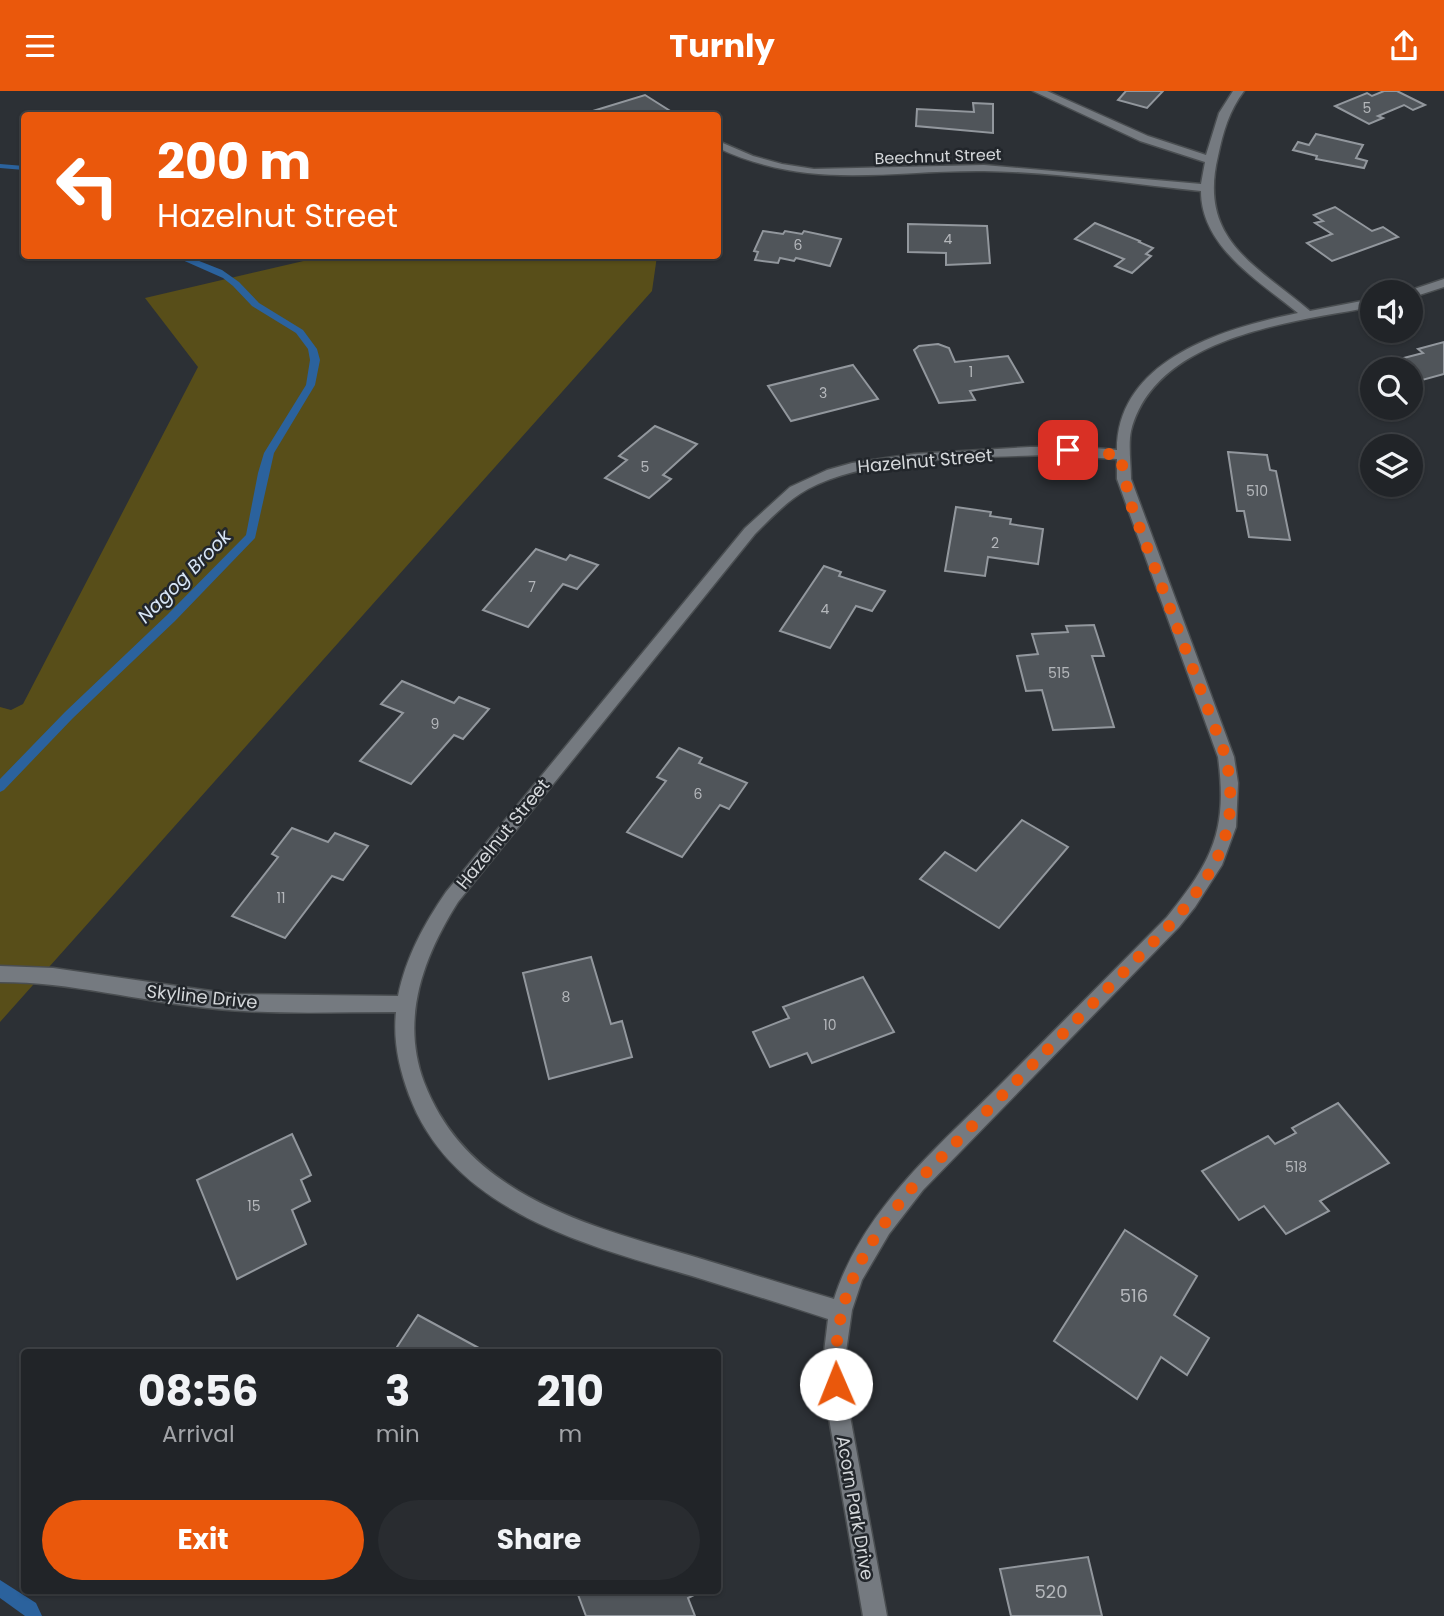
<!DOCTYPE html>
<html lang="en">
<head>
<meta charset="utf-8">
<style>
  :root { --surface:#212428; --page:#292c30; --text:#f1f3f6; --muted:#a2a4a8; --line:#3e4145; --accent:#ea580c }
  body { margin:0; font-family:Poppins,sans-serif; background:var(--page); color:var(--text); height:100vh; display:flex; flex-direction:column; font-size:26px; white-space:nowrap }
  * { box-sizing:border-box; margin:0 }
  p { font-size:23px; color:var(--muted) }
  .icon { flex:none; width:38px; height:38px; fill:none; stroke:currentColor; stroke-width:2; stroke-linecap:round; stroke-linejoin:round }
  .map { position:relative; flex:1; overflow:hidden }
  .panel { position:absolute; left:21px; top:1258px; width:700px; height:245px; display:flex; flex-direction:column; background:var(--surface); border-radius:7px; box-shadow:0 2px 5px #0004,0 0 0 2px var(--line) }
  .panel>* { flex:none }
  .guide { position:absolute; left:21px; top:21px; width:700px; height:147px; border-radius:7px; box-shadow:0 2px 5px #0004,0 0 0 2px var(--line); background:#ea580c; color:#fff; overflow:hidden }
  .tools { position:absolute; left:1360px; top:189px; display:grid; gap:14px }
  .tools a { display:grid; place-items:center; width:63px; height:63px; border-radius:50%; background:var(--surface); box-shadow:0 2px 5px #0004,0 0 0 2px var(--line); font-size:35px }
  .pin { position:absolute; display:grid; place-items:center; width:60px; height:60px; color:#fff; margin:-30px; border-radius:14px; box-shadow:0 4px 10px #0006 }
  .me { position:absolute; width:77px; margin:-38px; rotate:359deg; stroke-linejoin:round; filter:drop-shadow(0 0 5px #0008) }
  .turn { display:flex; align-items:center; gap:24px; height:147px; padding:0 21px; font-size:32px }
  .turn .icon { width:91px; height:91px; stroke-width:2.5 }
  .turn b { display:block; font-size:49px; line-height:60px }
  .eta { display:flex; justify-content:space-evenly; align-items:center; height:119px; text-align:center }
  .eta b { font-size:42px; font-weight:700; line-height:49px }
  .cta { display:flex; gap:14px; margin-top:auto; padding:14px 21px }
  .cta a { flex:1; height:80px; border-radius:42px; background:var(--accent); color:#fff; font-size:28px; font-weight:700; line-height:80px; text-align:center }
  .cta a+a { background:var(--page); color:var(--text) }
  header { display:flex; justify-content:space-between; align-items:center; height:91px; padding:0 21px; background:var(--accent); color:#fff; font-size:32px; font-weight:700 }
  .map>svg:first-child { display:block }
  .green { fill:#584e19 }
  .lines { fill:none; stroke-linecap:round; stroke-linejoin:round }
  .stream { fill:#2b629d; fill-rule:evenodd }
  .building { fill:#50555a; stroke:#92979d; stroke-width:2 }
  .minor-casing { stroke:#4a4e51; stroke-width:3 }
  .minor { fill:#757a80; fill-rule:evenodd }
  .route { stroke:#ea580c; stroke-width:12; stroke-dasharray:0 21.6 }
  .labels { text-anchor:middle; stroke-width:5; stroke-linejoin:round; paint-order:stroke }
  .number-label { font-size:14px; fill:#b4b7bb }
  .far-street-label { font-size:16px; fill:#d5d8db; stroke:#22262b }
  .street-label { font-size:18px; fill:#d5d8db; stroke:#22262b }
  .near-number-label { font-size:18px; fill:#b4b7bb }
  .water-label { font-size:19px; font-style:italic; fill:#d7e5f6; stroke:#22262b }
</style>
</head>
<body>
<header><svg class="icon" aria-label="menu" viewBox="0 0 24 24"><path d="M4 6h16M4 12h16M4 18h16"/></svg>Turnly<svg class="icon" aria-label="share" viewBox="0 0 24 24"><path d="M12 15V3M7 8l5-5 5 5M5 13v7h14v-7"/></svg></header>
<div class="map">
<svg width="1444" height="1525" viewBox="0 0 1444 1525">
  <rect width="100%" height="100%" fill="#2c3035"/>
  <polygon class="green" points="325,165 657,165 652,200 0,931 0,616 11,619 23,613 198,276 145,207"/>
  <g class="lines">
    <g class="stream">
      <polygon points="0,73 24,75 24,79 0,77"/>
      <polygon points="171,164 184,164 222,179 239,191 259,212 303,239 317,258 320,269 315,294 274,362 255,447 175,530 73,627 4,699 0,701 0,688 65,621 167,524 246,444 258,382 264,362 306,294 310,269 308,258 296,242 252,215 233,195 223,187"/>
      <polygon points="0,1489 36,1512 42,1525 25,1525 0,1507"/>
    </g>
  </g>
  <g class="building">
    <polygon points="1126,0 1163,0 1147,17 1118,9"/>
    <polygon points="1384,0 1397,0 1425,14 1413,19 1404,14 1378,25 1383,27 1369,33 1335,15 1367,2 1372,5"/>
    <polygon points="645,4 675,23 583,23"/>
    <polygon points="973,12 993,13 993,42 916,35 917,18 974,21"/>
    <polygon points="1316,43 1363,54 1356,67 1367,70 1364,77 1316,68 1317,65 1293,59 1298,51 1309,54"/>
    <polygon points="1335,116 1372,140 1383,136 1398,146 1332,170 1307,152 1332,143 1315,132 1323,130 1314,124"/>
    <polygon points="1095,132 1140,150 1139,151 1153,157 1146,163 1151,165 1132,182 1115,175 1124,168 1075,148"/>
    <polygon points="908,133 987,135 990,172 946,174 946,162 908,161"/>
    <polygon points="763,140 783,143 785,140 802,143 804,140 841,148 830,175 796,167 794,170 780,167 778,172 755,169 758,161 754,160"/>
    <polygon points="1444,251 1444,283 1415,291 1410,287 1410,278 1401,278 1392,270 1423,262 1418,258"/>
    <polygon points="938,253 949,257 955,271 1008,265 1023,291 970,300 975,309 939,312 914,259 919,255"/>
    <polygon points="853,274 878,308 791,330 768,295"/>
    <polygon points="655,335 697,353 663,384 671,388 649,407 605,387 627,369 619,365"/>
    <polygon points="1228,361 1267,364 1270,379 1276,380 1290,449 1249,446 1244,420 1237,420"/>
    <polygon points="956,416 991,421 990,425 1011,428 1010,433 1043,438 1038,473 988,466 985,485 945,480"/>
    <polygon points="536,458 566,469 570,464 598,474 577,498 563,493 528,536 483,519"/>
    <polygon points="824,475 841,481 839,485 885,500 872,520 856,515 830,557 780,540"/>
    <polygon points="1094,534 1104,565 1092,565 1114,636 1053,639 1042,599 1026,600 1017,565 1038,563 1032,543 1068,541 1066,535"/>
    <polygon points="402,590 454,612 459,606 489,618 463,648 454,644 411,693 360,670 403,622 381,613"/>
    <polygon points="679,657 702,667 699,672 747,692 729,718 720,714 682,766 627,741 666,690 657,686"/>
    <polygon points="1022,729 1068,756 999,837 920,788 945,761 976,780"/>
    <polygon points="292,737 328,751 335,742 368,755 343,789 332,785 285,847 232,825 278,766 272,763"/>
    <polygon points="591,866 611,933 622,930 632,966 549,988 523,882"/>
    <polygon points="863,886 894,941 812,972 807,962 770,976 753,941 789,927 783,916"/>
    <polygon points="1338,1012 1389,1072 1320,1110 1329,1120 1286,1143 1264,1115 1239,1129 1202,1080 1268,1045 1275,1053 1296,1042 1292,1037"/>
    <polygon points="292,1043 311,1084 301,1089 310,1110 292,1119 306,1153 237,1188 197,1089"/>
    <polygon points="1125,1139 1197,1185 1174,1224 1209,1247 1187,1284 1161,1266 1137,1308 1054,1250"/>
    <polygon points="418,1224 488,1262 393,1262"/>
    <polygon points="1088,1466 1102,1525 1011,1525 1000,1478"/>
    <polygon points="581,1500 696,1500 698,1502 688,1507 695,1525 586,1525 577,1501"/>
  </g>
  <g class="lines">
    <defs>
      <g id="minor">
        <path d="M1033,0H1047L1148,45L1206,64L1219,22L1233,0H1244C1229,20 1223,41 1218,65C1198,148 1254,173 1310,220L1372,208V216C1292,231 1155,245 1131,340C1128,354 1131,373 1131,388L1234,666L1238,692L1236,736L1222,774L1195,816L1179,836L923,1099L889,1143L862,1189L852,1219L846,1261L850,1325L887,1525H863L825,1304L824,1261L828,1228C783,1213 737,1199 692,1185C585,1154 452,1120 409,1004C399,977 393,950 396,921C333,921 270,924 208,917C138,910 71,891 0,891V875L53,877L232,903L398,905C406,866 424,833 446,801L745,437L790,396L827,379L852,372L914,363L1030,356H1084L1117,359C1117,268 1225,237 1298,222C1259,190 1201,156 1201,100C1129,93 1056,81 984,80C887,79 810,100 718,57V50L753,65L782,73L814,78L984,74L1201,93L1205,71L1140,50ZM1048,364L1117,368V388L1218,666C1228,740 1212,770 1167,826C1112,881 1057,937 1002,992C938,1056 862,1119 834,1208C786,1194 739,1179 692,1165C586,1134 467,1104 424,991C400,927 424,865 458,811L755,443C771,427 788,409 808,398C869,365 978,367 1048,364Z"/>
        <polygon points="1444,188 1444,196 1410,207 1410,201 1405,201"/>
      </g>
    </defs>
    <use href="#minor" class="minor-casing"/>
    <use href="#minor" class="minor"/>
  </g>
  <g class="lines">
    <path class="route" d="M836,1293C832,1206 862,1157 916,1092L1173,831C1219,776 1240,739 1226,666L1130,411L1120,364L1068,359"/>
  </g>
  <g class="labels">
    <g class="number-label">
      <text x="1367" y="22">5</text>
      <text x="948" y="153">4</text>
      <text x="798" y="159">6</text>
      <text x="971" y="286">1</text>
      <text x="823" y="307">3</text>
      <text x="645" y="381">5</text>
      <text x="1257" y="405">510</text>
      <text x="995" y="457">2</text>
      <text x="532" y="501">7</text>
      <text x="825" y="523">4</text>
      <text x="1059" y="587">515</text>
      <text x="435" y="638">9</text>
      <text x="698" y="708">6</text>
      <text x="281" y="812">11</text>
      <text x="566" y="911">8</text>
      <text x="830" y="939">10</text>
      <text x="1296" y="1081">518</text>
      <text x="254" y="1120">15</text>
    </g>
    <g class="far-street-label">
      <text transform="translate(938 65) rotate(-2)" y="6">Beechnut Street</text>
    </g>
    <g class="street-label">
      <text transform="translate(925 370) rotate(-5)" y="6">Hazelnut Street</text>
      <text transform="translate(503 743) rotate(-51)" y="6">Hazelnut Street</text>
      <text transform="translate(202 906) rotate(6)" y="6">Skyline Drive</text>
      <text transform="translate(855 1417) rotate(80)" y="6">Acorn Park Drive</text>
    </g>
    <g class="near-number-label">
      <text x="1134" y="1211">516</text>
      <text x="1051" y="1507">520</text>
    </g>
    <g class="water-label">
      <text transform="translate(184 485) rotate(-45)" y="7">Nagog Brook</text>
    </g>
  </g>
</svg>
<div class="tools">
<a><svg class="icon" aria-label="sound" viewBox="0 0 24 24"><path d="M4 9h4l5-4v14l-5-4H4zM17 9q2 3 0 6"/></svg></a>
<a><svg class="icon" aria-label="search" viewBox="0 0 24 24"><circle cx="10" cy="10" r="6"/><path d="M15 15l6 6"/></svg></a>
<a><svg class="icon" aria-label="layers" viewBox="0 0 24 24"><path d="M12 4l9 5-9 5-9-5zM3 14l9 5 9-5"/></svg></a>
</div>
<div class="pin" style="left:1068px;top:359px;background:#d93025"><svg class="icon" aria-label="arrive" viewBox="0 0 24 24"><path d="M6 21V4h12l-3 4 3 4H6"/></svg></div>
<svg class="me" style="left:836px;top:1293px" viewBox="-20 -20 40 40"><circle r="19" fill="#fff"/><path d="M0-13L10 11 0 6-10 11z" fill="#ea580c"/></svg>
<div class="guide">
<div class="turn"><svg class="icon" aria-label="left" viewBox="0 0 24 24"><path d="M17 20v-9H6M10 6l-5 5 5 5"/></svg><div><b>200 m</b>Hazelnut Street</div></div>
</div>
<section class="panel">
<div class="eta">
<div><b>08:56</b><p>Arrival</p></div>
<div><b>3</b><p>min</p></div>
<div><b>210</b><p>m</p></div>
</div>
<div class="cta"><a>Exit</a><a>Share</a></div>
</section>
</div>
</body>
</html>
